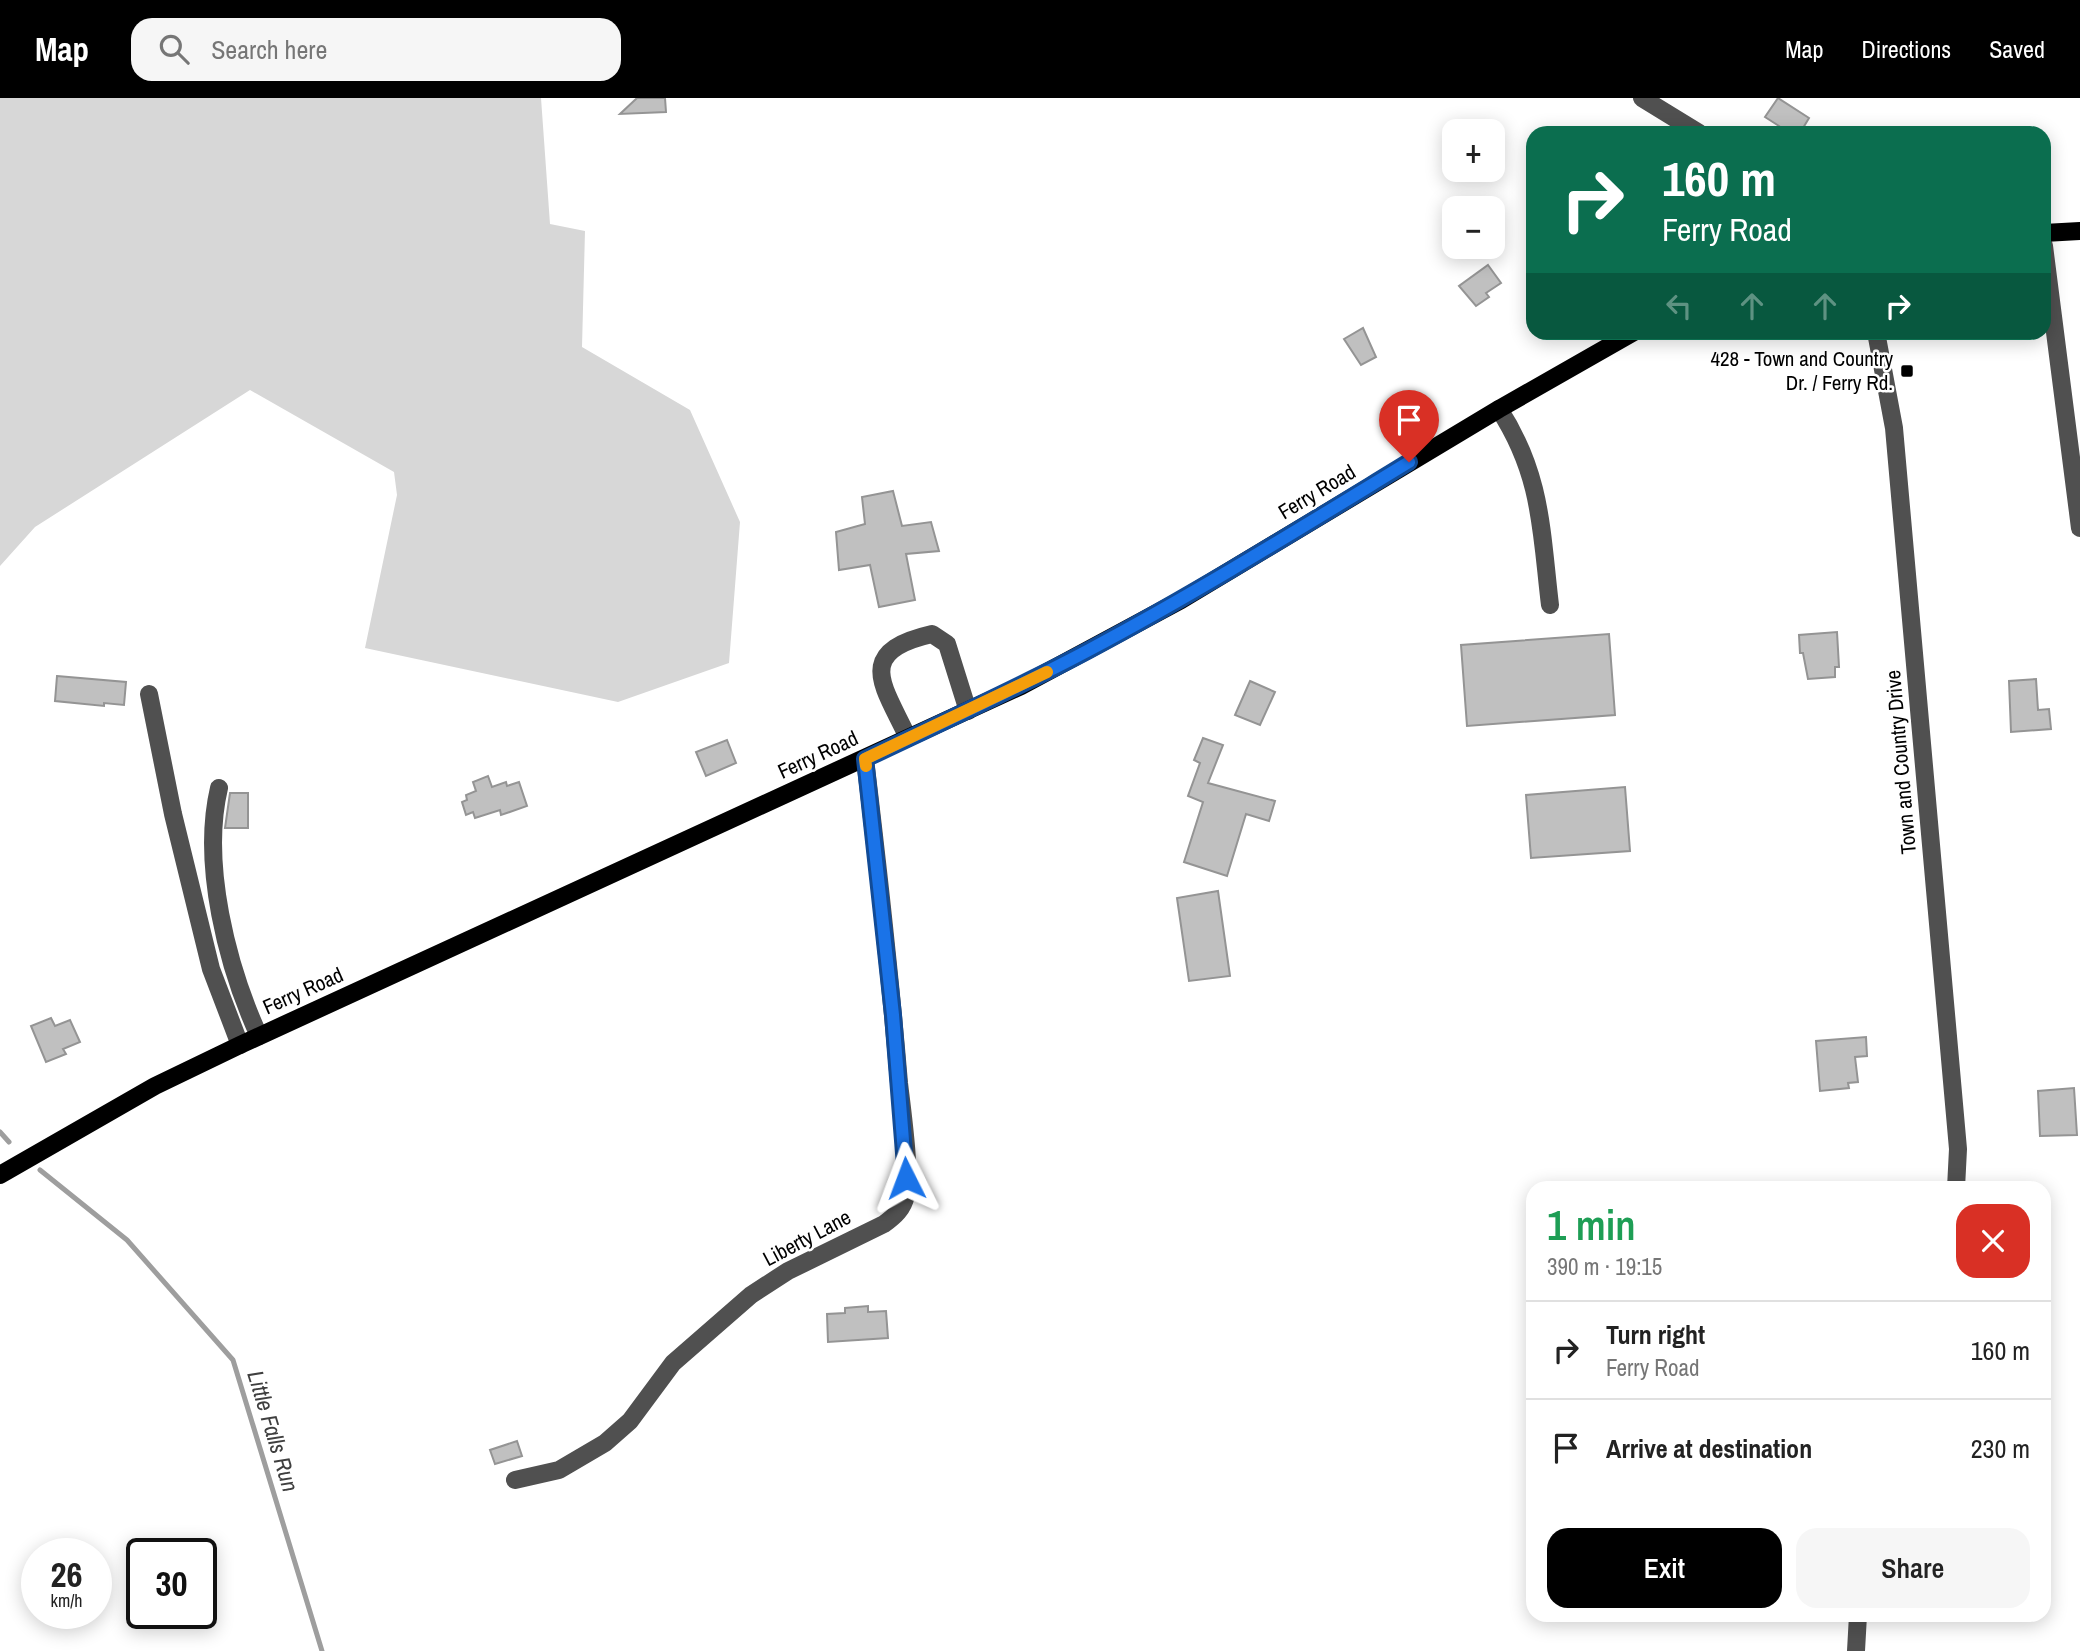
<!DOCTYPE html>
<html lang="en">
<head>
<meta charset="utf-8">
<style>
  :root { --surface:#fff; --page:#f6f6f6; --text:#222; --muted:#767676; --line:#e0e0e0; --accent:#000 }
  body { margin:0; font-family:"Archivo Narrow",sans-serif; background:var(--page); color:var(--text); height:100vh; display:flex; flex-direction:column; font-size:26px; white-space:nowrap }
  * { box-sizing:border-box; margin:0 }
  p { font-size:23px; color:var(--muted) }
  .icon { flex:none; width:38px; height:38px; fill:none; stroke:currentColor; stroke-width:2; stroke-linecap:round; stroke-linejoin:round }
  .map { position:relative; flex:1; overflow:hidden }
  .panel { position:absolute; left:1526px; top:1083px; width:525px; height:441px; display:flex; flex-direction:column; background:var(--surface); border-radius:21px; box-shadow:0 4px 18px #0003 }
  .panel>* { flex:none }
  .hud { position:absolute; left:1526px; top:28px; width:525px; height:214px; border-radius:21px; box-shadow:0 4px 18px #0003; background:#0b6e4f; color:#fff; overflow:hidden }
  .buttons { position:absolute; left:1442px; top:21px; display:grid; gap:14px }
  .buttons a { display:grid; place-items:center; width:63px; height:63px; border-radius:14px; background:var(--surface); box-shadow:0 4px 18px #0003; font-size:35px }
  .speed { position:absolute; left:21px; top:1440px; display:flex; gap:14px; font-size:35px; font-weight:700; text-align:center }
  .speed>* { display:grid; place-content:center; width:91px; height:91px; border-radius:50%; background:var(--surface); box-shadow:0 4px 18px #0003; line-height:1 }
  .speed small { font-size:18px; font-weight:400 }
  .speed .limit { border:4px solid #111; border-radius:10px; background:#fff; color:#111 }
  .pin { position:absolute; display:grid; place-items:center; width:60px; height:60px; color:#fff; margin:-72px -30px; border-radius:50% 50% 50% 0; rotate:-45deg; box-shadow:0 0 7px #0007 }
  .pin .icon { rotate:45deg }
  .me { position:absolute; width:77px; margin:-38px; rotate:357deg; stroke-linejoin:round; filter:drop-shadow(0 0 5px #0008) }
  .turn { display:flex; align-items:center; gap:24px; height:147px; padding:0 21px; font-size:32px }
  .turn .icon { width:91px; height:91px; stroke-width:2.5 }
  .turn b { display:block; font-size:49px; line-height:60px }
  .lanes { display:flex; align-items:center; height:66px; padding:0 21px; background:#0003; justify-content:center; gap:35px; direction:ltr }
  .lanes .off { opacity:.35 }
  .round { display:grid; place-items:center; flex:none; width:74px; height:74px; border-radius:21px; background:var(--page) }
  .overview { display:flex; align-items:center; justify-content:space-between; height:119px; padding:0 21px }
  h1 { font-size:42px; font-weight:600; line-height:52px; color:#1e9e55 }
  .button { display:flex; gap:14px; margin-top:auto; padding:14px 21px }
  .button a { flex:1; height:80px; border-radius:21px; background:var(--accent); color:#fff; font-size:28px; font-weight:600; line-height:80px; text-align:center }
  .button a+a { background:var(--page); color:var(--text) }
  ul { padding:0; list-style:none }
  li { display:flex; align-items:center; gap:21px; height:98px; padding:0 21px; border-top:2px solid var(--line) }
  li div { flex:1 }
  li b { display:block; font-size:26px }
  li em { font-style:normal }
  header { display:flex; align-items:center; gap:42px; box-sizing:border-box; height:98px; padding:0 35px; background:var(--accent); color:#fff }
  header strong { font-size:33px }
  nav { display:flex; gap:38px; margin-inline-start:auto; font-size:24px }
  .search { width:490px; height:63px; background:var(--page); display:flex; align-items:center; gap:18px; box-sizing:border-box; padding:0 24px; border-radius:21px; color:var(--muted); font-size:26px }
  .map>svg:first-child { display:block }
  .green { fill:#d7d7d7 }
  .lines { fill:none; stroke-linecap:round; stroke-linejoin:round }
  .stream { stroke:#9e9e9e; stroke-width:5 }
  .building { fill:#c0c0c0; stroke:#949494; stroke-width:2 }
  .minor { stroke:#505050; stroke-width:18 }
  .major { stroke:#000; stroke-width:18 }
  .route-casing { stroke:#114b97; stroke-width:18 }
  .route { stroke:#1a73e8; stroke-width:12 }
  .slow { stroke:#f59e0b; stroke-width:12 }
  .poi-dot { fill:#000; stroke:#fff; stroke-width:2.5 }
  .labels { text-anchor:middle; stroke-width:5; stroke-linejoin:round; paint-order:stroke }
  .poi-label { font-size:21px; fill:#000; stroke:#fff; text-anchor:end }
  .street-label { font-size:21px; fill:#000; stroke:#fff }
  .water-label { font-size:23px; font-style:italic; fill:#3f3f3f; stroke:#fff }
</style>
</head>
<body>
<header>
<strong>Map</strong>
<div class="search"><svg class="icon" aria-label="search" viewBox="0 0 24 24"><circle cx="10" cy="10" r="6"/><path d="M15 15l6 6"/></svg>Search here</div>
<nav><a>Map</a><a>Directions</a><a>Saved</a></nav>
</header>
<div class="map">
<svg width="2080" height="1553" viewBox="0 0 2080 1553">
  <rect width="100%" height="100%" fill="#fff"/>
  <polygon class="green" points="0,0 541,0 550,126 585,133 582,249 690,312 740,424 729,565 618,604 365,550 397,397 394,374 250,292 35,429 0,468"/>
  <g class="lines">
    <g class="stream">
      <polyline points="0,1034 9,1044"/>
      <polyline points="40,1072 127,1142 233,1262 322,1553"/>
    </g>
  </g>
  <g class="building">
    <polygon points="637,0 665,0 666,14 620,16"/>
    <polygon points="1778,0 1809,20 1800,35 1775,35 1779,28 1765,19"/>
    <polygon points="1488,167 1501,185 1486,195 1489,199 1476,208 1459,188"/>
    <polygon points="1363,230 1376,259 1361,267 1344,241"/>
    <polygon points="893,393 902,428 931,424 939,453 906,456 915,502 879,509 870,467 839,472 836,434 865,426 862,399"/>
    <polygon points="1837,534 1839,569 1835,569 1835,579 1808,581 1803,555 1800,555 1799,537"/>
    <polygon points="1609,536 1615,617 1467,628 1461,547"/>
    <polygon points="57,578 126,584 124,607 104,605 104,608 55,603"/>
    <polygon points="2036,581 2038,612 2049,611 2051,631 2011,634 2009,583"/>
    <polygon points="1250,583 1275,594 1260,627 1235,617"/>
    <polygon points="1203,640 1223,647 1208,685 1275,703 1269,723 1246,716 1227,778 1184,764 1203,704 1188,698 1200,665 1194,662"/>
    <polygon points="727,642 736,665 706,678 696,654"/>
    <polygon points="488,678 492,689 506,684 507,688 519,684 527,708 501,717 500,712 475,720 473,714 466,717 462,704 467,702 466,697 476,693 473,684"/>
    <polygon points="1625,689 1630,753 1531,760 1526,697"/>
    <polygon points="230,695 248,695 248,730 225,730"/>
    <polygon points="1218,793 1230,878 1189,883 1177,800"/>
    <polygon points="51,920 55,928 70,922 80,944 63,951 66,956 46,964 31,928"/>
    <polygon points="1866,939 1867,958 1855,959 1858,984 1848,985 1849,990 1820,993 1816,943"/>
    <polygon points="2074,990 2077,1037 2040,1038 2038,993"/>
    <polygon points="868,1208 868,1214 886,1213 888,1240 828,1244 827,1216 845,1215 845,1210"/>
    <polygon points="517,1343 522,1358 495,1366 490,1352"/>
  </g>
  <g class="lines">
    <g class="minor">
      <polyline points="1642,0 1699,35"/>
      <polyline points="2044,148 2080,430"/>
      <polyline points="1876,234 1894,330 1958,1051 1956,1090"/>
      <path d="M1499,311C1542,377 1541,432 1550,507"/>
      <polyline points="149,596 173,716 211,871 240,947"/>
      <path d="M908,640C884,588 853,554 932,536L947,546L968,613"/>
      <path d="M219,690C201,766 227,868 259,938"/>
      <path d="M515,1382L559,1372L605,1345L630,1323L673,1265L751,1197L788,1173L884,1126C895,1118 903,1111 906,1097C911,1075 902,1011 899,985C890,877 878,769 865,661"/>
      <polyline points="1856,1553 1858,1517"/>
    </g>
    <g class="major">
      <polyline points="2044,135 2080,133"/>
      <polyline points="0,1077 155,988 240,947 1021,588 1181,502 1499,311 1634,234"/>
    </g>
  </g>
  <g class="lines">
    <defs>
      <path id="route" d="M906,1080L893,917L865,661C940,625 1016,591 1089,552C1198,494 1304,428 1409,364"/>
    </defs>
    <use href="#route" class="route-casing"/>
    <use href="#route" class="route"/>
    <polyline class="slow" points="866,668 865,661 1047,574"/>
  </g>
  <rect class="poi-dot" x="1900" y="266" width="14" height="14" rx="3.5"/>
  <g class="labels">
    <g class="poi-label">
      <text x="1893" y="268">428 - Town and Country<tspan x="1893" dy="24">Dr. / Ferry Rd.</tspan></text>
    </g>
    <g class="street-label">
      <text transform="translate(1317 394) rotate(-31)" y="7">Ferry Road</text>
      <text transform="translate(818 657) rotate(-25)" y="7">Ferry Road</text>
      <text transform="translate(1901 664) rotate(-95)" y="7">Town and Country Drive</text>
      <text transform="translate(303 893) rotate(-24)" y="7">Ferry Road</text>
      <text transform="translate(807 1140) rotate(-28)" y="7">Liberty Lane</text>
    </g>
    <g class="water-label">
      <text transform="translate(273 1333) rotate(73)" y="8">Little Falls Run</text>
    </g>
  </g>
</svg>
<div class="buttons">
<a>+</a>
<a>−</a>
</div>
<div class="speed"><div>26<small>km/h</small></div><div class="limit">30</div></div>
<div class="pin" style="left:1409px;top:364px;background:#d93025"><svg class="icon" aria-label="arrive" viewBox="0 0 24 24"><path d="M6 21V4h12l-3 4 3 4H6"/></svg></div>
<svg class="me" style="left:906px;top:1080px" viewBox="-20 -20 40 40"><path d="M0-17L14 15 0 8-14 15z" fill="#1a73e8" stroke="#fff" stroke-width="4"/></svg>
<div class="hud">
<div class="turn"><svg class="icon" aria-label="right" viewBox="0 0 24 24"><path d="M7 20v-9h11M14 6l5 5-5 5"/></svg><div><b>160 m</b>Ferry Road</div></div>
<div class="lanes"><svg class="icon off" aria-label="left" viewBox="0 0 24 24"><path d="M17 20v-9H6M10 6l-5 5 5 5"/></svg><svg class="icon off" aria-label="ahead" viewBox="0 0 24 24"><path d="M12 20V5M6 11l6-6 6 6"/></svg><svg class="icon off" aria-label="ahead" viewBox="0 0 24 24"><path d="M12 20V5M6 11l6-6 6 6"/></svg><svg class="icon" aria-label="right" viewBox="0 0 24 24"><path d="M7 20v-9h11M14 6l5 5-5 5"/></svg></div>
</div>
<section class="panel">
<div class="overview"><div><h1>1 min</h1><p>390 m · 19:15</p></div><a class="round" style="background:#d93025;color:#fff"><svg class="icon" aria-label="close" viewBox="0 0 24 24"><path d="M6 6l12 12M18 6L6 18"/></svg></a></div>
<ul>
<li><svg class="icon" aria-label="right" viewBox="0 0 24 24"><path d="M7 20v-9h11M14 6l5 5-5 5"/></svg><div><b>Turn right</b><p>Ferry Road</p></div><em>160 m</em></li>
<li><svg class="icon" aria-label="arrive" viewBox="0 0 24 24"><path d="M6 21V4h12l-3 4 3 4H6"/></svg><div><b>Arrive at destination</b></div><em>230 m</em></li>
</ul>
<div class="button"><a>Exit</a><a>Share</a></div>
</section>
</div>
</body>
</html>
